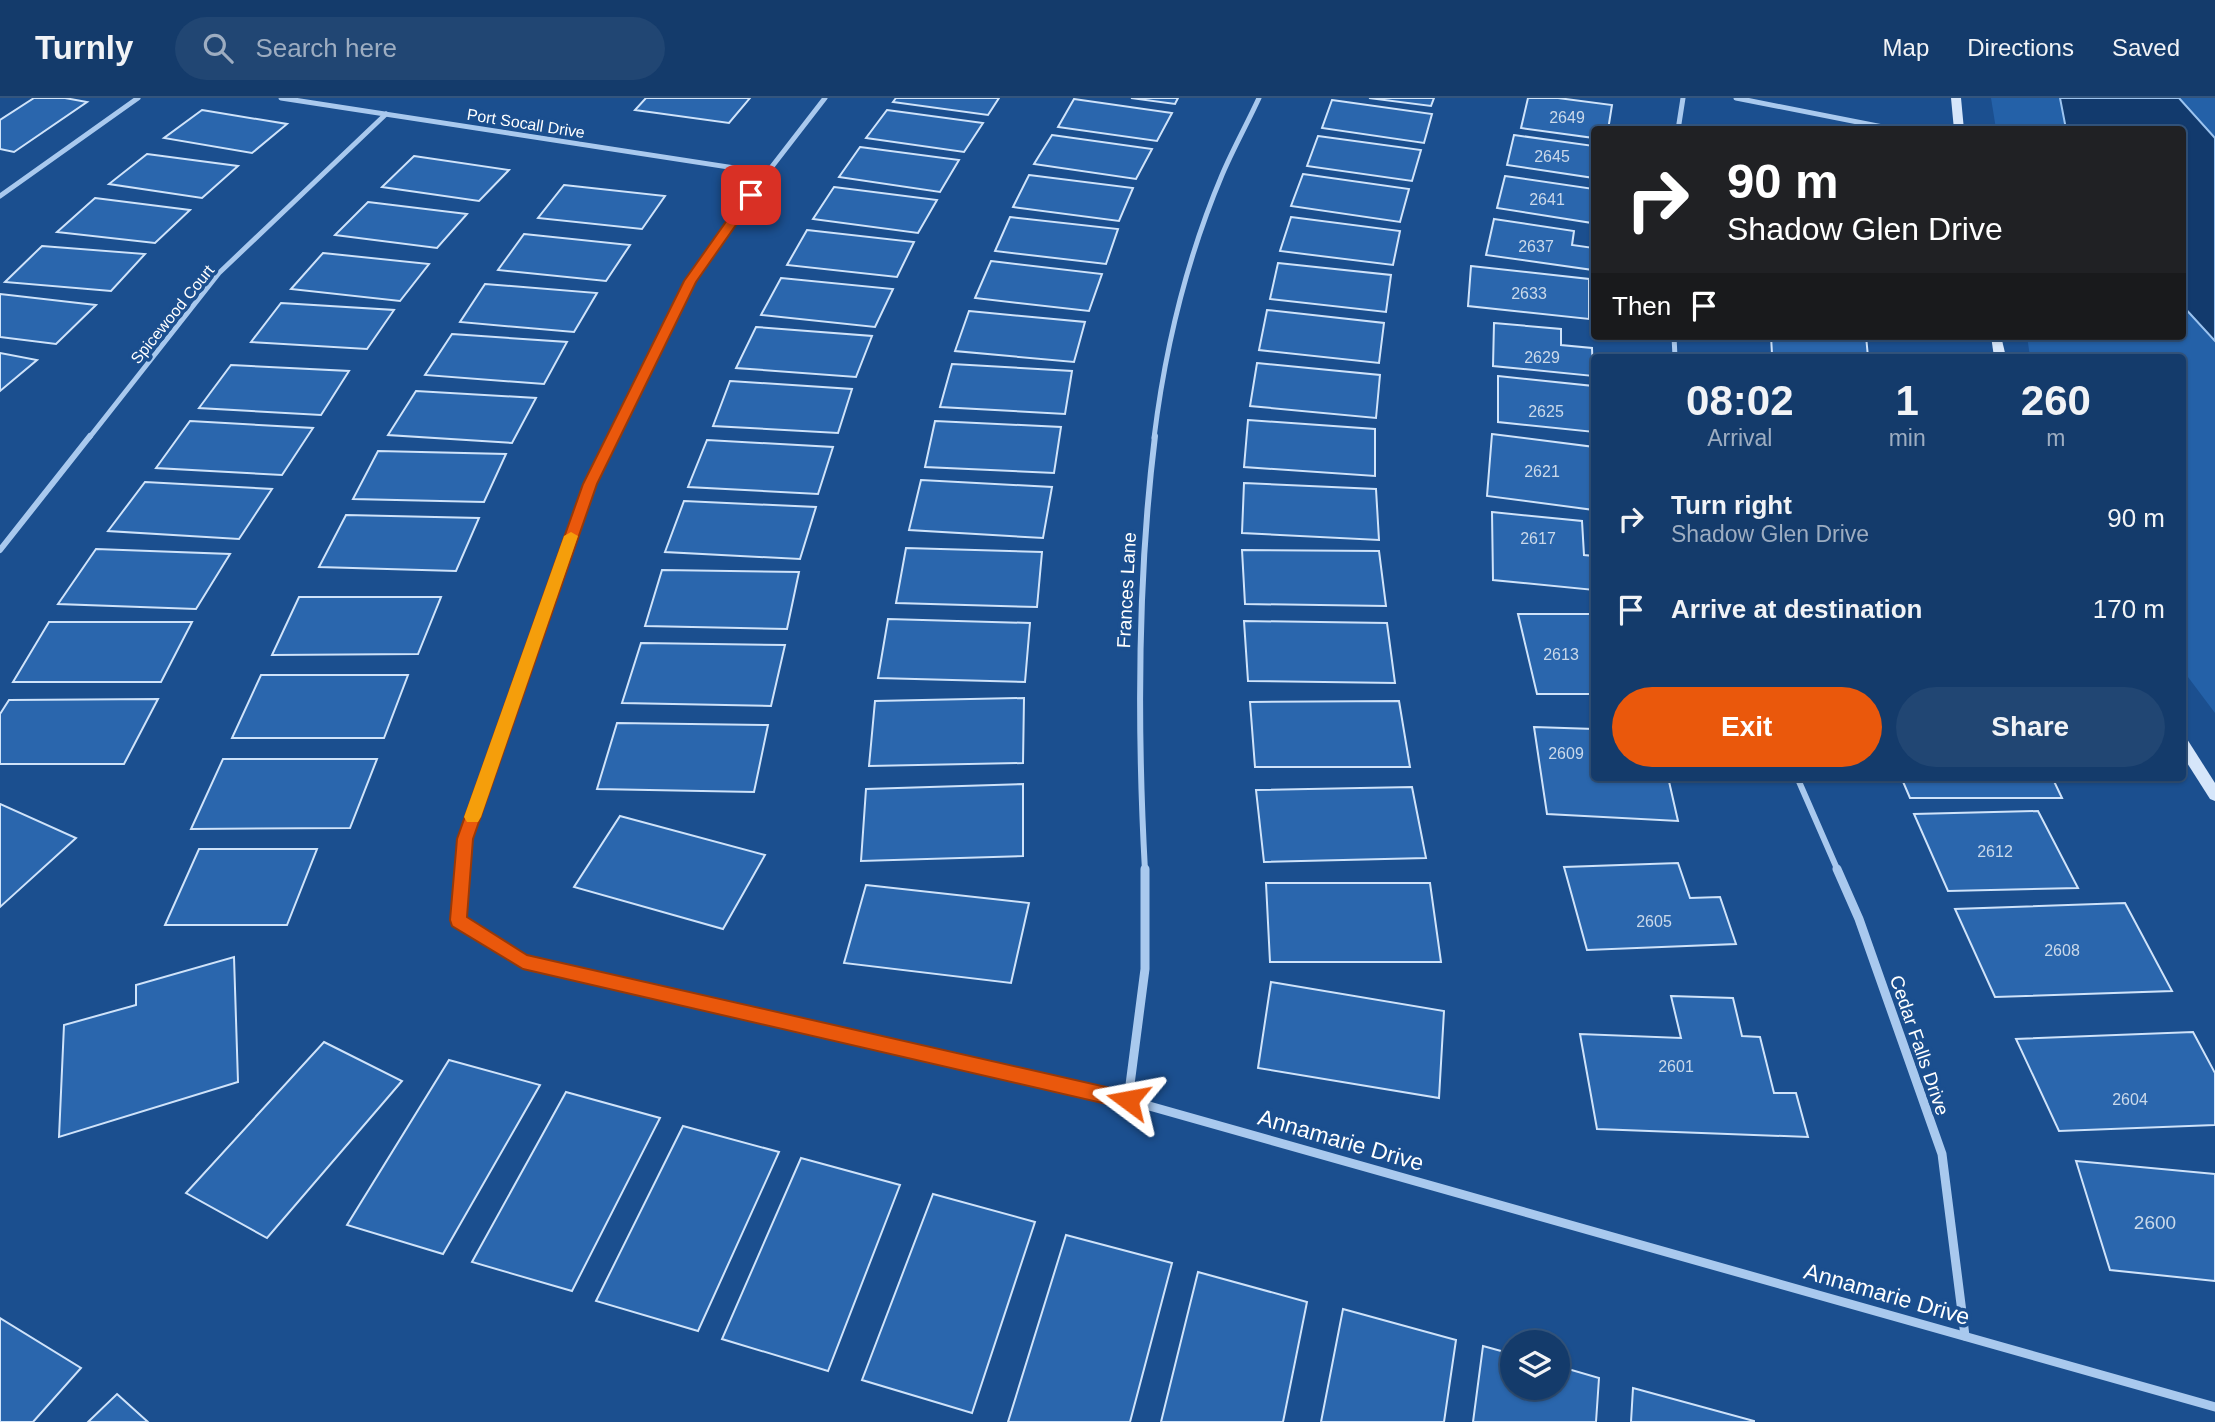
<!DOCTYPE html>
<html lang="en">
<head>
<meta charset="utf-8">
<style>
  :root { --surface:#143b6b; --page:#214673; --text:#f1f3f6; --muted:#9dadc1; --line:#33557e; --accent:#ea580c }
  body { margin:0; font-family:Helvetica,sans-serif; background:var(--page); color:var(--text); height:100vh; display:flex; flex-direction:column; font-size:26px; white-space:nowrap }
  * { box-sizing:border-box; margin:0 }
  p { font-size:23px; color:var(--muted) }
  .icon { flex:none; width:38px; height:38px; fill:none; stroke:currentColor; stroke-width:2; stroke-linecap:round; stroke-linejoin:round }
  .map { position:relative; flex:1; overflow:hidden }
  .side { position:absolute; left:1591px; top:256px; width:595px; height:427px; display:flex; flex-direction:column; background:var(--surface); border-radius:7px; box-shadow:0 2px 5px #0004,0 0 0 2px var(--line) }
  .side>* { flex:none }
  .banner { position:absolute; left:1591px; top:28px; width:595px; height:214px; border-radius:7px; box-shadow:0 2px 5px #0004,0 0 0 2px var(--line); background:#202124; color:#fff; overflow:hidden }
  .tools { position:absolute; left:1500px; top:1232px; display:grid; gap:14px }
  .tools a { display:grid; place-items:center; width:70px; height:70px; border-radius:50%; background:var(--surface); box-shadow:0 2px 5px #0004,0 0 0 2px var(--line); font-size:35px }
  .pin { position:absolute; display:grid; place-items:center; width:60px; height:60px; color:#fff; margin:-30px; border-radius:14px; box-shadow:0 4px 10px #0006 }
  .me { position:absolute; width:77px; margin:-38px; rotate:283deg; stroke-linejoin:round; filter:drop-shadow(0 0 5px #0008) }
  .turn { display:flex; align-items:center; gap:24px; height:147px; padding:0 21px; font-size:32px }
  .turn .icon { width:91px; height:91px; stroke-width:2.5 }
  .turn b { display:block; font-size:49px; line-height:60px }
  .then { display:flex; align-items:center; height:66px; padding:0 21px; background:#0003; gap:14px; font-size:26px }
  .eta { display:flex; justify-content:space-evenly; align-items:center; height:119px; text-align:center }
  .eta b { font-size:42px; font-weight:700; line-height:49px }
  .button { display:flex; gap:14px; margin-top:auto; padding:14px 21px }
  .button a { flex:1; height:80px; border-radius:42px; background:var(--accent); color:#fff; font-size:28px; font-weight:700; line-height:80px; text-align:center }
  .button a+a { background:var(--page); color:var(--text) }
  ul { padding:0; list-style:none }
  li { display:flex; align-items:center; gap:21px; height:91px; padding:0 21px }
  li div { flex:1 }
  li b { display:block; font-size:26px }
  li em { font-style:normal }
  header { display:flex; align-items:center; gap:42px; box-sizing:border-box; height:98px; padding:0 35px; background:var(--surface); border-bottom:2px solid var(--line) }
  header strong { font-size:33px }
  nav { display:flex; gap:38px; margin-inline-start:auto; font-size:24px }
  .search { width:490px; height:63px; background:var(--page); display:flex; align-items:center; gap:18px; box-sizing:border-box; padding:0 24px; border-radius:38px; color:var(--muted); font-size:26px }
  .map>svg:first-child { display:block }
  .green { fill:#2461a8 }
  .water { fill:#123a6d; stroke:#9cc4f0; stroke-width:2 }
  .building { fill:#2a66ad; stroke:#cfe3fa; stroke-width:2 }
  .lines { fill:none; stroke-linecap:round; stroke-linejoin:round }
  .street-far2 { stroke:#a9c9ee; stroke-width:5 }
  .street-far1 { stroke:#a9c9ee; stroke-width:6 }
  .street { stroke:#a9c9ee; stroke-width:9 }
  .secondary { fill:#d6e6fa; fill-rule:evenodd }
  .route { fill:#ea580c; stroke:#983908; stroke-width:2 }
  .slow { fill:#f59e0b }
  .labels { text-anchor:middle; stroke-width:7; stroke-linejoin:round; paint-order:stroke }
  .number-label { font-size:16px; fill:#cad9ea }
  .far-street-label { font-size:16px; fill:#fff; stroke:#1b4f8f }
  .street-label { font-size:19px; fill:#fff; stroke:#1b4f8f }
  .near-number-label { font-size:19px; fill:#cad9ea }
  .near-street-label { font-size:23px; fill:#fff; stroke:#1b4f8f }
</style>
</head>
<body>
<header>
<strong>Turnly</strong>
<div class="search"><svg class="icon" aria-label="search" viewBox="0 0 24 24"><circle cx="10" cy="10" r="6"/><path d="M15 15l6 6"/></svg>Search here</div>
<nav><a>Map</a><a>Directions</a><a>Saved</a></nav>
</header>
<div class="map">
<svg width="2215" height="1324" viewBox="0 0 2215 1324">
  <rect width="100%" height="100%" fill="#1b4f8f"/>
  <polygon class="green" points="1991,0 2215,0 2215,615 2182,571 2182,259 2030,259 2027,238 2182,238 2182,32 1996,31"/>
  <polygon class="water" points="2060,0 2179,0 2215,40 2215,243 2182,207 2182,32 2066,31"/>
  <g class="building">
    <polygon points="34,0 65,0 87,4 14,54 0,51 0,22"/>
    <polygon points="646,0 750,0 729,25 635,12"/>
    <polygon points="896,0 999,0 988,17 893,4"/>
    <polygon points="1131,0 1178,0 1175,6"/>
    <polygon points="1369,0 1434,0 1431,8"/>
    <polygon points="1528,0 1558,0 1612,7 1608,32 1594,32 1594,40 1521,30"/>
    <polygon points="1074,1 1172,15 1157,43 1058,29"/>
    <polygon points="1332,2 1432,16 1424,45 1322,30"/>
    <polygon points="202,12 287,26 252,55 164,40"/>
    <polygon points="887,12 983,25 964,54 866,40"/>
    <polygon points="1052,37 1152,51 1136,81 1034,66"/>
    <polygon points="1514,37 1594,48 1594,80 1507,67"/>
    <polygon points="1318,38 1421,52 1412,83 1307,68"/>
    <polygon points="860,49 959,62 940,94 839,79"/>
    <polygon points="147,56 238,68 202,100 109,86"/>
    <polygon points="414,58 509,72 479,103 382,89"/>
    <polygon points="1303,76 1409,91 1400,124 1291,108"/>
    <polygon points="1029,77 1133,90 1119,123 1013,109"/>
    <polygon points="1505,78 1594,91 1592,125 1497,110"/>
    <polygon points="564,87 665,98 642,131 538,120"/>
    <polygon points="834,89 937,102 918,135 813,121"/>
    <polygon points="95,100 190,112 155,145 57,134"/>
    <polygon points="368,104 467,116 437,150 335,137"/>
    <polygon points="1010,119 1118,131 1106,166 995,153"/>
    <polygon points="1291,119 1400,133 1393,167 1280,153"/>
    <polygon points="1494,121 1574,133 1572,147 1594,150 1593,172 1486,157"/>
    <polygon points="807,132 914,144 897,179 787,167"/>
    <polygon points="524,136 630,147 606,183 498,172"/>
    <polygon points="42,148 145,156 111,193 5,184"/>
    <polygon points="323,155 429,166 400,203 291,191"/>
    <polygon points="991,163 1102,176 1089,213 975,200"/>
    <polygon points="1278,165 1391,177 1386,214 1270,201"/>
    <polygon points="1471,168 1589,181 1589,221 1468,208"/>
    <polygon points="781,180 893,191 875,229 761,217"/>
    <polygon points="485,186 597,195 574,234 460,224"/>
    <polygon points="0,196 96,207 56,246 0,239"/>
    <polygon points="281,205 394,212 367,251 251,244"/>
    <polygon points="1267,212 1384,225 1379,265 1259,252"/>
    <polygon points="969,213 1085,224 1074,264 955,253"/>
    <polygon points="1494,225 1561,231 1561,247 1592,250 1593,278 1493,268"/>
    <polygon points="756,229 872,238 856,279 736,270"/>
    <polygon points="452,236 567,244 544,286 425,277"/>
    <polygon points="1771,238 1866,238 1868,259 1795,259 1772,256"/>
    <polygon points="0,255 37,262 0,293"/>
    <polygon points="1257,265 1380,277 1376,320 1250,308"/>
    <polygon points="952,266 1072,273 1065,316 940,309"/>
    <polygon points="231,267 349,273 321,317 199,310"/>
    <polygon points="1498,278 1593,288 1594,334 1498,324"/>
    <polygon points="730,283 852,291 838,335 713,328"/>
    <polygon points="416,293 536,300 512,345 388,337"/>
    <polygon points="1248,322 1375,331 1375,378 1244,369"/>
    <polygon points="190,323 313,330 282,377 156,370"/>
    <polygon points="935,323 1061,329 1054,375 925,369"/>
    <polygon points="1492,336 1594,349 1594,412 1487,398"/>
    <polygon points="707,342 833,349 818,396 688,389"/>
    <polygon points="378,353 506,356 484,404 353,401"/>
    <polygon points="921,382 1052,389 1043,440 909,432"/>
    <polygon points="145,384 272,391 239,441 108,433"/>
    <polygon points="1244,385 1376,391 1379,442 1242,435"/>
    <polygon points="684,403 816,409 800,461 665,454"/>
    <polygon points="1492,414 1582,423 1584,457 1594,458 1594,492 1493,482"/>
    <polygon points="346,417 479,420 456,473 319,469"/>
    <polygon points="906,450 1042,454 1037,509 896,505"/>
    <polygon points="96,451 230,456 196,511 58,506"/>
    <polygon points="1242,452 1379,453 1386,508 1245,506"/>
    <polygon points="662,472 799,474 787,531 645,528"/>
    <polygon points="299,499 441,499 418,556 272,557"/>
    <polygon points="1518,516 1594,516 1594,596 1537,596"/>
    <polygon points="888,521 1030,525 1025,584 878,580"/>
    <polygon points="1244,523 1387,525 1395,585 1248,583"/>
    <polygon points="49,524 192,524 161,584 13,584"/>
    <polygon points="641,545 785,547 771,608 622,605"/>
    <polygon points="261,577 408,577 384,640 232,640"/>
    <polygon points="1024,600 1023,665 869,668 875,603"/>
    <polygon points="158,601 124,666 0,666 0,616 9,602"/>
    <polygon points="1399,603 1410,669 1255,669 1250,604"/>
    <polygon points="617,625 768,627 754,694 597,691"/>
    <polygon points="1534,629 1594,631 1594,679 1668,679 1678,723 1547,716"/>
    <polygon points="223,661 377,661 350,730 191,731"/>
    <polygon points="1901,679 2052,679 2062,700 1910,700"/>
    <polygon points="1023,686 1023,758 861,763 866,691"/>
    <polygon points="1412,689 1426,760 1264,764 1256,692"/>
    <polygon points="0,706 76,740 0,809"/>
    <polygon points="2038,713 2078,790 1948,793 1914,716"/>
    <polygon points="620,718 765,757 723,831 574,789"/>
    <polygon points="199,751 317,751 287,827 165,827"/>
    <polygon points="1678,765 1690,800 1720,799 1736,846 1587,852 1564,769"/>
    <polygon points="1266,785 1430,785 1441,864 1270,864"/>
    <polygon points="866,787 1029,805 1011,885 844,865"/>
    <polygon points="2125,805 2172,893 1995,899 1955,811"/>
    <polygon points="234,859 238,984 59,1039 64,927 136,907 136,887"/>
    <polygon points="1271,884 1444,913 1439,1000 1258,970"/>
    <polygon points="1671,898 1733,900 1742,938 1760,939 1774,995 1796,995 1808,1039 1597,1031 1580,936 1681,940"/>
    <polygon points="2193,934 2215,975 2215,1027 2059,1033 2016,941"/>
    <polygon points="324,944 402,983 267,1140 186,1095"/>
    <polygon points="449,962 540,987 443,1156 347,1127"/>
    <polygon points="566,994 660,1020 572,1193 472,1164"/>
    <polygon points="683,1028 779,1054 698,1233 596,1203"/>
    <polygon points="801,1060 900,1087 828,1273 722,1241"/>
    <polygon points="2076,1063 2215,1076 2215,1183 2110,1172"/>
    <polygon points="933,1096 1035,1124 972,1315 862,1282"/>
    <polygon points="1066,1137 1172,1165 1130,1324 1008,1324"/>
    <polygon points="1198,1174 1307,1204 1283,1324 1161,1324"/>
    <polygon points="1343,1211 1456,1242 1444,1324 1321,1324"/>
    <polygon points="0,1220 81,1270 33,1324 0,1324"/>
    <polygon points="1483,1248 1512,1256 1512,1290 1558,1290 1558,1268 1599,1280 1596,1324 1473,1324"/>
    <polygon points="1633,1290 1754,1323 1754,1324 1631,1324"/>
    <polygon points="117,1296 148,1324 88,1324"/>
  </g>
  <g class="lines">
    <g class="street-far2">
      <polyline points="281,0 767,75"/>
      <polyline points="1736,0 1898,32"/>
      <polyline points="1678,32 1683,0"/>
      <polyline points="0,98 138,0"/>
      <polyline points="1674,238 1675,259"/>
      <polyline points="89,340 219,175 386,16"/>
      <polyline points="613,340 690,183 767,75 825,0"/>
      <path d="M1154,340C1165,251 1187,160 1222,77C1233,51 1247,26 1259,0"/>
    </g>
    <g class="street-far1">
      <polyline points="0,452 90,338"/>
      <polyline points="1797,679 1838,773"/>
      <polyline points="462,773 465,741 590,386 614,338"/>
      <path d="M1145,773C1137,627 1137,483 1155,338"/>
    </g>
    <g class="street">
      <polyline points="462,771 458,823 523,863 1128,1002 2215,1309"/>
      <polyline points="1837,771 1859,821 1942,1056 1965,1238"/>
      <polyline points="1128,1002 1145,871 1145,771"/>
    </g>
    <g class="secondary">
      <polygon points="1951,0 1961,0 1964,32 1954,32"/>
      <polygon points="1991,238 2001,238 2006,259 1994,259"/>
      <polygon points="2182,640 2187,641 2215,685 2215,703 2210,701 2182,657"/>
    </g>
  </g>
  <polygon class="route" points="747,94 757,97 696,184 597,386 473,741 467,819 527,857 1128,994 1135,996 1138,1002 1135,1008 1128,1011 523,871 452,828 450,822 457,741 583,386 684,183"/>
  <polygon class="slow" points="571,434 578,438 481,719 478,724 467,724 464,719 564,438"/>
  <g class="labels">
    <g class="number-label">
      <text x="1567" y="25">2649</text>
      <text x="1552" y="64">2645</text>
      <text x="1547" y="107">2641</text>
      <text x="1536" y="154">2637</text>
      <text x="1529" y="201">2633</text>
      <text x="1542" y="265">2629</text>
      <text x="1546" y="319">2625</text>
      <text x="1542" y="379">2621</text>
      <text x="1538" y="446">2617</text>
      <text x="1561" y="562">2613</text>
      <text x="1566" y="661">2609</text>
      <text x="1995" y="759">2612</text>
      <text x="1654" y="829">2605</text>
      <text x="2062" y="858">2608</text>
      <text x="1676" y="974">2601</text>
      <text x="2130" y="1007">2604</text>
    </g>
    <g class="far-street-label">
      <text transform="translate(526 25) rotate(9)" y="6">Port Socall Drive</text>
      <text transform="translate(172 216) rotate(-51)" y="6">Spicewood Court</text>
    </g>
    <g class="street-label">
      <text transform="translate(1126 492) rotate(-87)" y="7">Frances Lane</text>
      <text transform="translate(1920 947) rotate(71)" y="7">Cedar Falls Drive</text>
    </g>
    <g class="near-number-label">
      <text x="2155" y="1131">2600</text>
    </g>
    <g class="near-street-label">
      <text transform="translate(1341 1042) rotate(16)" y="8">Annamarie Drive</text>
      <text transform="translate(1887 1196) rotate(16)" y="8">Annamarie Drive</text>
    </g>
  </g>
</svg>
<div class="tools">
<a><svg class="icon" aria-label="layers" viewBox="0 0 24 24"><path d="M12 4l9 5-9 5-9-5zM3 14l9 5 9-5"/></svg></a>
</div>
<div class="pin" style="left:751px;top:97px;background:#d93025"><svg class="icon" aria-label="arrive" viewBox="0 0 24 24"><path d="M6 21V4h12l-3 4 3 4H6"/></svg></div>
<svg class="me" style="left:1128px;top:1002px" viewBox="-20 -20 40 40"><path d="M0-17L14 15 0 8-14 15z" fill="#ea580c" stroke="#fff" stroke-width="4"/></svg>
<div class="banner">
<div class="turn"><svg class="icon" aria-label="right" viewBox="0 0 24 24"><path d="M7 20v-9h11M14 6l5 5-5 5"/></svg><div><b>90 m</b>Shadow Glen Drive</div></div>
<div class="then">Then<svg class="icon" aria-label="arrive" viewBox="0 0 24 24"><path d="M6 21V4h12l-3 4 3 4H6"/></svg></div>
</div>
<section class="side">
<div class="eta">
<div><b>08:02</b><p>Arrival</p></div>
<div><b>1</b><p>min</p></div>
<div><b>260</b><p>m</p></div>
</div>
<ul>
<li><svg class="icon" aria-label="right" viewBox="0 0 24 24"><path d="M7 20v-9h11M14 6l5 5-5 5"/></svg><div><b>Turn right</b><p>Shadow Glen Drive</p></div><em>90 m</em></li>
<li><svg class="icon" aria-label="arrive" viewBox="0 0 24 24"><path d="M6 21V4h12l-3 4 3 4H6"/></svg><div><b>Arrive at destination</b></div><em>170 m</em></li>
</ul>
<div class="button"><a>Exit</a><a>Share</a></div>
</section>
</div>
</body>
</html>
